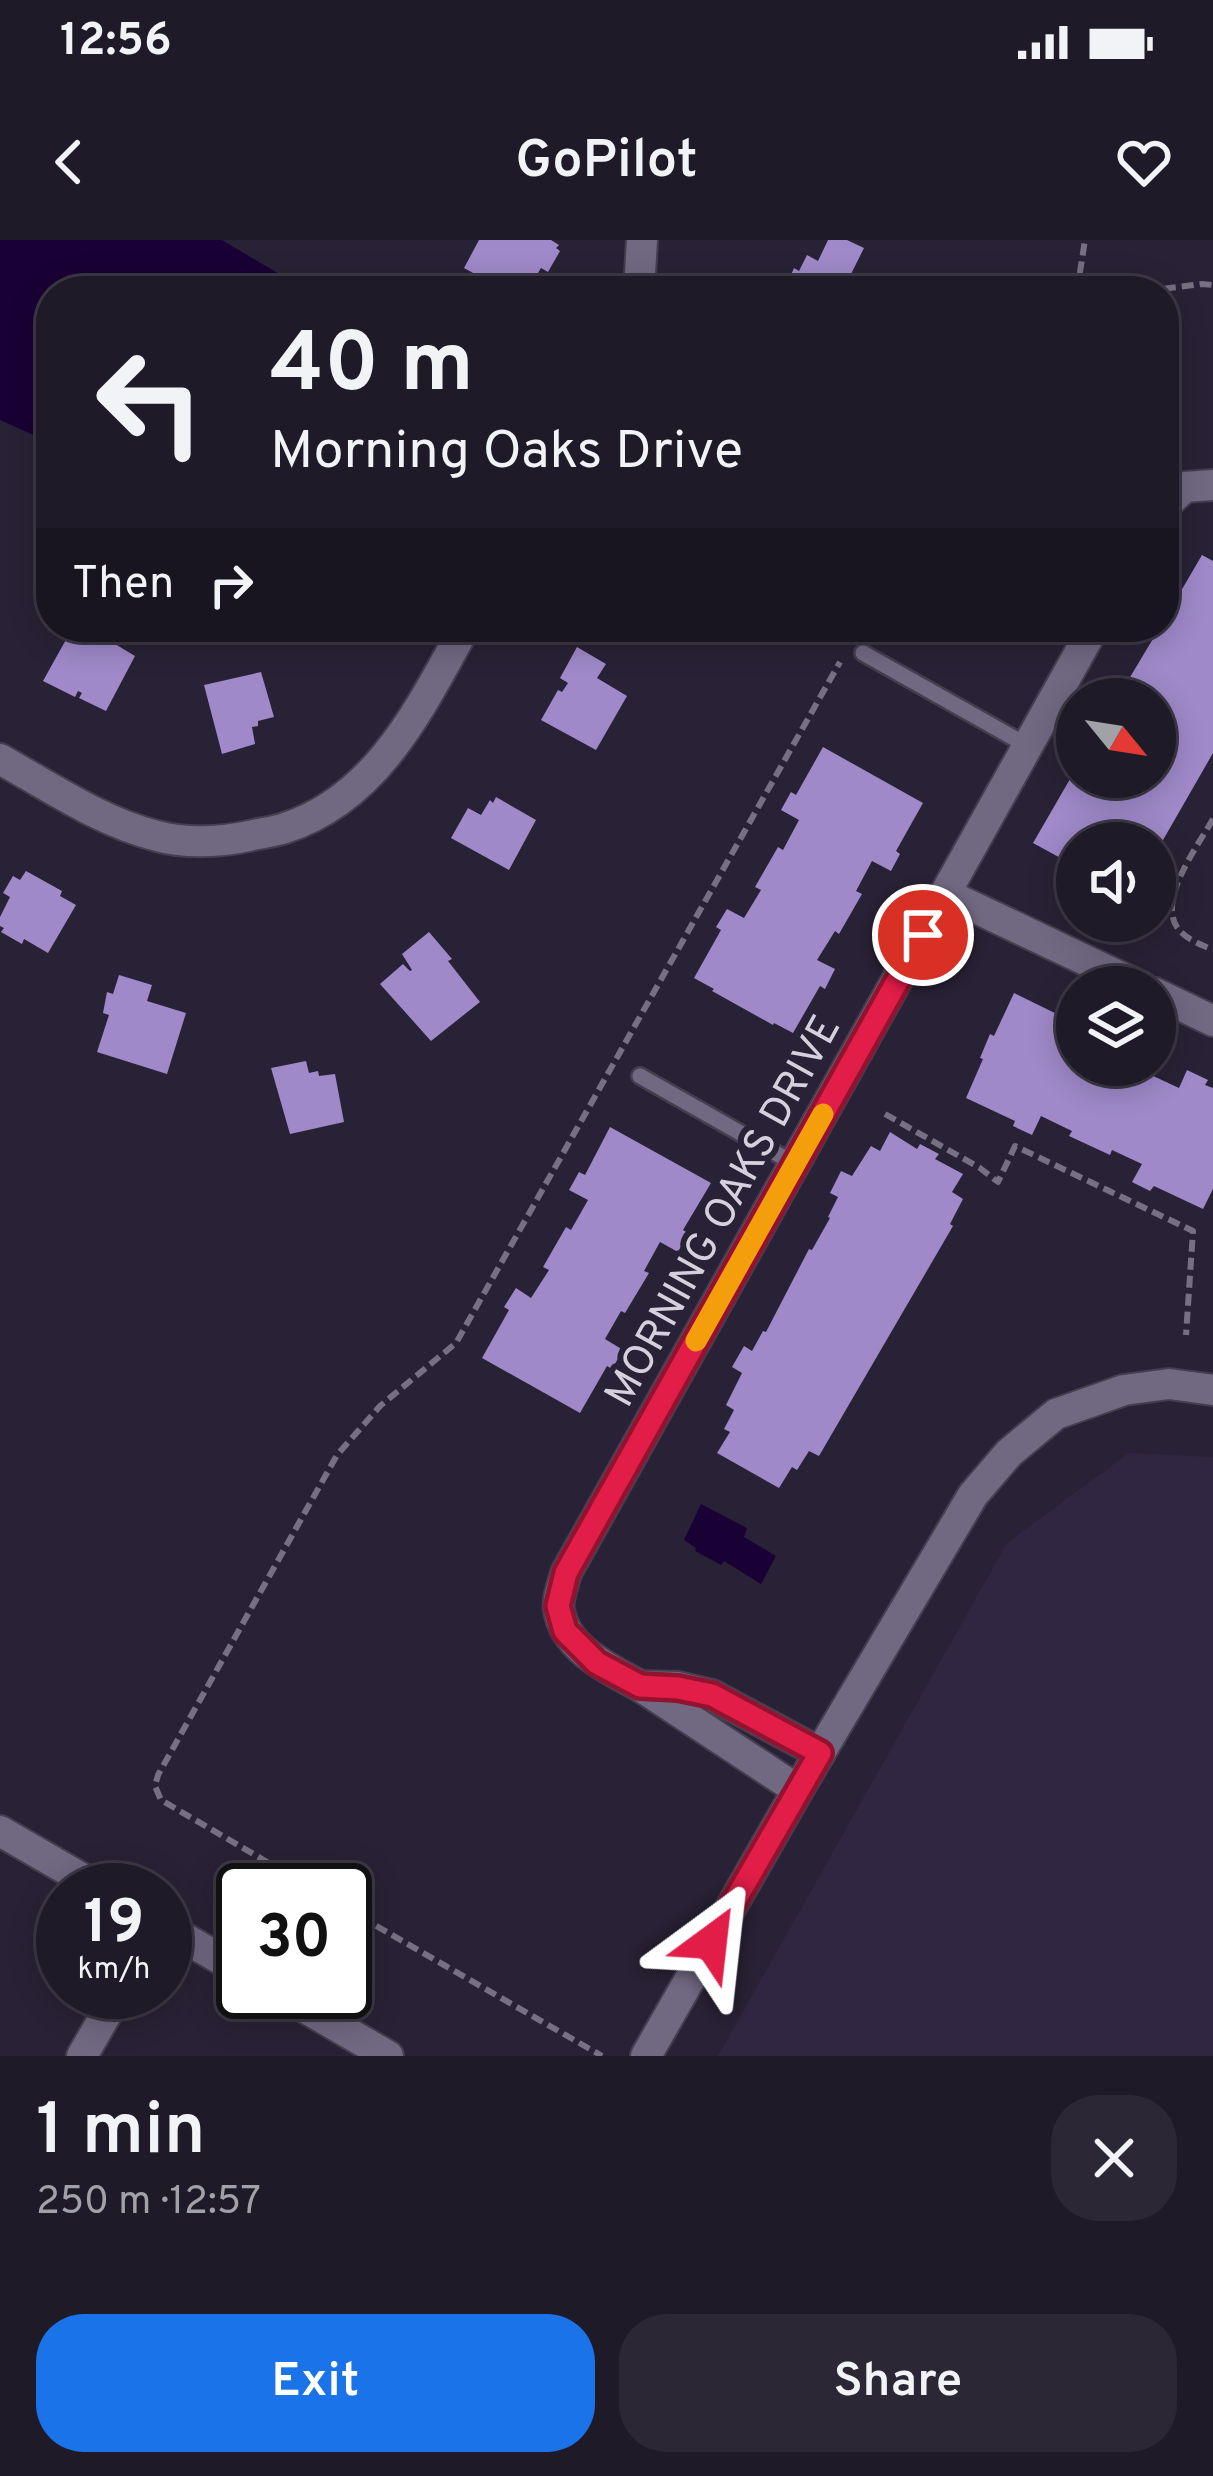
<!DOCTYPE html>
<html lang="en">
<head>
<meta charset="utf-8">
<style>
  :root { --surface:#1f1a28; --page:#2c2734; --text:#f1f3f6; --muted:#a1a1a8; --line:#3c3845; --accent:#1a73e8 }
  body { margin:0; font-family:Overpass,sans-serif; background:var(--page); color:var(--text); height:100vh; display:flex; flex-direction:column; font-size:45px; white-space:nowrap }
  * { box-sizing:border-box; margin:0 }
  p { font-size:39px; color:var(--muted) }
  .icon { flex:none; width:66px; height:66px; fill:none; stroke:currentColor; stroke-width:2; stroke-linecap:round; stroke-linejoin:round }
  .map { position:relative; height:1816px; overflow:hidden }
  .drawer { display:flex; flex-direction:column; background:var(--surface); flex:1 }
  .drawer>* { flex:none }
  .guide { position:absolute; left:36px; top:36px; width:1143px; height:366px; border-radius:48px; box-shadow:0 6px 30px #0003,0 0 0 3px var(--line); background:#1f1a28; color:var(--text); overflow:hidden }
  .needle { width:78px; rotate:120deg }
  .tools { position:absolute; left:1056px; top:438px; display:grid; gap:24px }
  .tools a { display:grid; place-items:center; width:120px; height:120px; border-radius:50%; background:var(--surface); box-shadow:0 6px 30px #0003,0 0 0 3px var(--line); font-size:60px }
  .speed { position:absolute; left:36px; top:1623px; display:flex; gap:24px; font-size:60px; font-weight:700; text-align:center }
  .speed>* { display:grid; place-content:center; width:156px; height:156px; border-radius:50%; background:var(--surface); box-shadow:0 6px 30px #0003,0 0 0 3px var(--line); line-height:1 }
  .speed small { font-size:30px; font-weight:400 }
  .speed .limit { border:6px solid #111; border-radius:18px; background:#fff; color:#111 }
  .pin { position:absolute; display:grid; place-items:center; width:102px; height:102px; color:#fff; margin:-51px; border:6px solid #fff; border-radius:50%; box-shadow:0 3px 12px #0007 }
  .me { position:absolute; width:132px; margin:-66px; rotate:30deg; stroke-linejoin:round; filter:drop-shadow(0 0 9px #0008) }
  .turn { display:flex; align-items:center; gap:42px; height:252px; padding:0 36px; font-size:54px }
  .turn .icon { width:156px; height:156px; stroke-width:2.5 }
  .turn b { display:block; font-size:84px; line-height:102px }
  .then { display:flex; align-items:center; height:114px; padding:0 36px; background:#0003; gap:24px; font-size:45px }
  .round { display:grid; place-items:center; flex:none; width:126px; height:126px; border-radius:48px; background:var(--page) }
  .overview { display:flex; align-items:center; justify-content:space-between; height:204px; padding:0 36px }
  h1 { font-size:72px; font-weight:600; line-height:90px }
  .cta { display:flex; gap:24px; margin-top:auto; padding:24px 36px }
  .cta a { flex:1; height:138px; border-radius:48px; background:var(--accent); color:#fff; font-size:48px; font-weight:600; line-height:138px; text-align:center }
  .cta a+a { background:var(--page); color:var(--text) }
  .status { display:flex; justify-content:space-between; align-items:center; height:84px; padding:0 60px; background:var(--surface); direction:ltr }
  .status svg { height:33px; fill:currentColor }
  header { display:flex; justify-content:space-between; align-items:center; height:156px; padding:0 36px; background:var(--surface); font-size:54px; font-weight:600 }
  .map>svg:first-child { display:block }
  .built { fill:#302641 }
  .water { fill:#1a0135 }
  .building { fill:#9f89c9 }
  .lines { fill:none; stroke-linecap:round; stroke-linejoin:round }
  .service-casing { stroke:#443e4f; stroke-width:20 }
  .minor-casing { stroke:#443e4f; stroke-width:34 }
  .tertiary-casing { stroke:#443e4f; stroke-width:34 }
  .path { stroke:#767082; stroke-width:6; stroke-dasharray:12 6; stroke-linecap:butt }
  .service { stroke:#716982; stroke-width:15 }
  .minor { stroke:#716982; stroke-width:30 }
  .tertiary { stroke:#716982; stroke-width:30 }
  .route-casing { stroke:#92132f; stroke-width:30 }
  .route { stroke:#e11d48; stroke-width:21 }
  .slow { stroke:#f59e0b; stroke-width:21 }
  .labels { text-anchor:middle; stroke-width:12; stroke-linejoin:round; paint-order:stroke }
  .street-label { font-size:42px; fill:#d4d0de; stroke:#292236 }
</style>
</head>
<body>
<div class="status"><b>12:56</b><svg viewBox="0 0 49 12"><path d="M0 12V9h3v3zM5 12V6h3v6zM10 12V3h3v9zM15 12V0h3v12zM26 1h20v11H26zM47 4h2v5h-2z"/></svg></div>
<header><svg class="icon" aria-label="back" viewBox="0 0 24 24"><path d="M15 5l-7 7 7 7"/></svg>GoPilot<svg class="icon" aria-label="heart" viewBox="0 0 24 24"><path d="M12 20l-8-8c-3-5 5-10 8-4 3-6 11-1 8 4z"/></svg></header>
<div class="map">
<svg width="1213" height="1816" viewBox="0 0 1213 1816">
  <rect width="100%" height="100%" fill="#292236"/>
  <polygon class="built" points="1129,1213 1213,1217 1213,1816 718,1816 1007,1303"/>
  <g class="water">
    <polygon points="0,0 222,0 296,44 294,51 51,51 51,203 0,180"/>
    <polygon points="701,1264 747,1288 744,1297 776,1316 761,1344 724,1321 721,1325 695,1311 696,1308 684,1300"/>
  </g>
  <g class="building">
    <polygon points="479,0 551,0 559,5 556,8 560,11 548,32 541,28 538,33 547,38 540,51 506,51 464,28"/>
    <polygon points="828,0 847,0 864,8 851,34 873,45 870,51 784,51 794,28 799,31 807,15 818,21"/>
    <polygon points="1202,315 1213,321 1213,513 1155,614 1155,603 1077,603 1077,627 1033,603 1077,527 1077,537 1155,537 1155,459 1117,459 1160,387 1164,387 1164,380"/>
    <polygon points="73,387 99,387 118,398 115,404 135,416 106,471 79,458 82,453 78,451 75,457 43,441"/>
    <polygon points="577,407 606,424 597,438 627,456 596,510 541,480 558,450 562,452 568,443 560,438"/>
    <polygon points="261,432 274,477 258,481 258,486 252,487 255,504 222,514 204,445"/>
    <polygon points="823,507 923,563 896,611 900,614 891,631 872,621 856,651 862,654 839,694 835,691 817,720 835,729 825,749 820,746 793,793 774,783 773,785 712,751 714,749 694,738 721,690 716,687 727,669 744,678 761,650 755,647 778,607 783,610 799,580 781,570 791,552 796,555"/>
    <polygon points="496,557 536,580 509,630 451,598 468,568 481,575 490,560 493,563"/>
    <polygon points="26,631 62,651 60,656 76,665 48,713 24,699 22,704 1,692 4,688 0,686 0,677 10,657 3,653 13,636 20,640"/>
    <polygon points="429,692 452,719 448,721 480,762 431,801 380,744 403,724 410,731 412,730 402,714"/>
    <polygon points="119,735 152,745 147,761 186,773 167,834 97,812 109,775 103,773 107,752 113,754"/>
    <polygon points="1014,753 1065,778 1066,773 1077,779 1077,825 1143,825 1151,829 1149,834 1179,848 1187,830 1208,840 1205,845 1213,848 1213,949 1203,969 1154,946 1150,951 1132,942 1142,924 1112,910 1110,915 1069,896 1072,891 1041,876 1032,895 1013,886 1015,881 966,858 983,819 980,818 990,794 994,796"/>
    <polygon points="306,821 309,833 318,831 319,836 335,834 344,882 290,894 271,828"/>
    <polygon points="610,887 711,943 683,990 688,993 678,1012 660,1002 644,1031 649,1033 625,1073 621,1071 605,1099 623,1110 612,1129 607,1126 580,1173 482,1118 509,1070 504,1067 516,1048 531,1058 549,1030 543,1027 566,987 571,990 588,960 569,950 579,932 585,935"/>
    <polygon points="890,892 917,909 920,904 939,914 935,919 963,934 952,952 963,959 950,984 953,986 819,1216 809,1211 797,1230 792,1227 779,1248 717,1213 730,1192 724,1189 734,1170 726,1165 742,1133 732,1127 744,1106 752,1111 763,1091 766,1092 809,1009 812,1010 830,978 828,977 838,957 830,953 841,931 852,936 871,906 880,911"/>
  </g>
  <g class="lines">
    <defs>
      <g id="service">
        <polyline points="863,413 1028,506"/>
        <polyline points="640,836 795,924"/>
      </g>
      <g id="minor">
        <polyline points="639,51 642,0"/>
        <polyline points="1164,266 1185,247 1213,245"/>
        <path d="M0,519C50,547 101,582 157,596C186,604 221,602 249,596C261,593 274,592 285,588C378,558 421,466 465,387"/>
        <polyline points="946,654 1142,747"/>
        <polyline points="1155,753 1213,781"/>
        <path d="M640,1446C609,1429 565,1409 559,1370C557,1359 563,1345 566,1333L1094,387"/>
        <polyline points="798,1550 640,1446 678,1447 712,1455 820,1513"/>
        <polyline points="82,1816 119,1752"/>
        <polyline points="646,1816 798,1550 973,1255 1009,1213 1056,1174 1124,1150 1169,1144 1213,1150"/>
      </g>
      <g id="tertiary">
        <polyline points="0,1591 102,1650"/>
        <polyline points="165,1687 243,1732"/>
        <polyline points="278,1752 388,1816"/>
      </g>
    </defs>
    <use href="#service" class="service-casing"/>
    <use href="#minor" class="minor-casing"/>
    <use href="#tertiary" class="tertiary-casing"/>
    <g class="path">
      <polyline points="1077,51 1085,0"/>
      <polyline points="1146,51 1202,44 1213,45"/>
      <path d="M1213,579C1198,606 1154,663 1180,691C1188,700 1202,705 1213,710"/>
      <polyline points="881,674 894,681"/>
      <polyline points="885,874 980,928 998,942 1015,906 1193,991 1186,1095"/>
      <polyline points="664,1062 677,1070"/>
      <polyline points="315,1650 161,1560 155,1546 158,1535 337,1215 380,1166 456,1103 840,422"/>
      <polyline points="345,1668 602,1816"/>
    </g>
    <use href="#service" class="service"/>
    <use href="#minor" class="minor"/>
    <use href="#tertiary" class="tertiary"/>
  </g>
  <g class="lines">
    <defs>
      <polyline id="route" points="711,1702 820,1513 712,1455 678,1448 640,1446 597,1423 565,1391 558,1366 566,1333 923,695"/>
    </defs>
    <use href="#route" class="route-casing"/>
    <use href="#route" class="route"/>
    <polyline class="slow" points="696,1101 823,874"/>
  </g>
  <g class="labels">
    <g class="street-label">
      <text transform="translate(721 970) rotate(-61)" y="15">MORNING OAKS DRIVE</text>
    </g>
  </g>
</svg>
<div class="tools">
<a><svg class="needle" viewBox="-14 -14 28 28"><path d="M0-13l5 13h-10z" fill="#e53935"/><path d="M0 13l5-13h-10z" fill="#a1a1a8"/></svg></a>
<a><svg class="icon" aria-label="sound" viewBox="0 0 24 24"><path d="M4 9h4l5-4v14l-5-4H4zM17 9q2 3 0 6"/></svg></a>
<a><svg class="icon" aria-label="layers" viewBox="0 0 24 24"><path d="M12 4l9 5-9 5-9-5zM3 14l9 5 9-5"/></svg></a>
</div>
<div class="speed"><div>19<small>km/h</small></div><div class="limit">30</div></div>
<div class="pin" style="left:923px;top:695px;background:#d93025"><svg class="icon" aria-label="arrive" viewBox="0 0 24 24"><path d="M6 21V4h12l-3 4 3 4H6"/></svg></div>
<svg class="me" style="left:711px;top:1702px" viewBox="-20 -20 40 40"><path d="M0-17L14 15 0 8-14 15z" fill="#e11d48" stroke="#fff" stroke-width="4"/></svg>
<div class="guide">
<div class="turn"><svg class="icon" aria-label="left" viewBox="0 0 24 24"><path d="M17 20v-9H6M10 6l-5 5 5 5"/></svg><div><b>40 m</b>Morning Oaks Drive</div></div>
<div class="then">Then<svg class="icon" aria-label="right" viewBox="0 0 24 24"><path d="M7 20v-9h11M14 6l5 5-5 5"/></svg></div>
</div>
</div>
<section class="drawer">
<div class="overview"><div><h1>1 min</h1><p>250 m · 12:57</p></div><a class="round"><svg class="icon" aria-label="close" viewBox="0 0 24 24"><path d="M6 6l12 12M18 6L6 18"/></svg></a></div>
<div class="cta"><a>Exit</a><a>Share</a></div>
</section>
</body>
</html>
